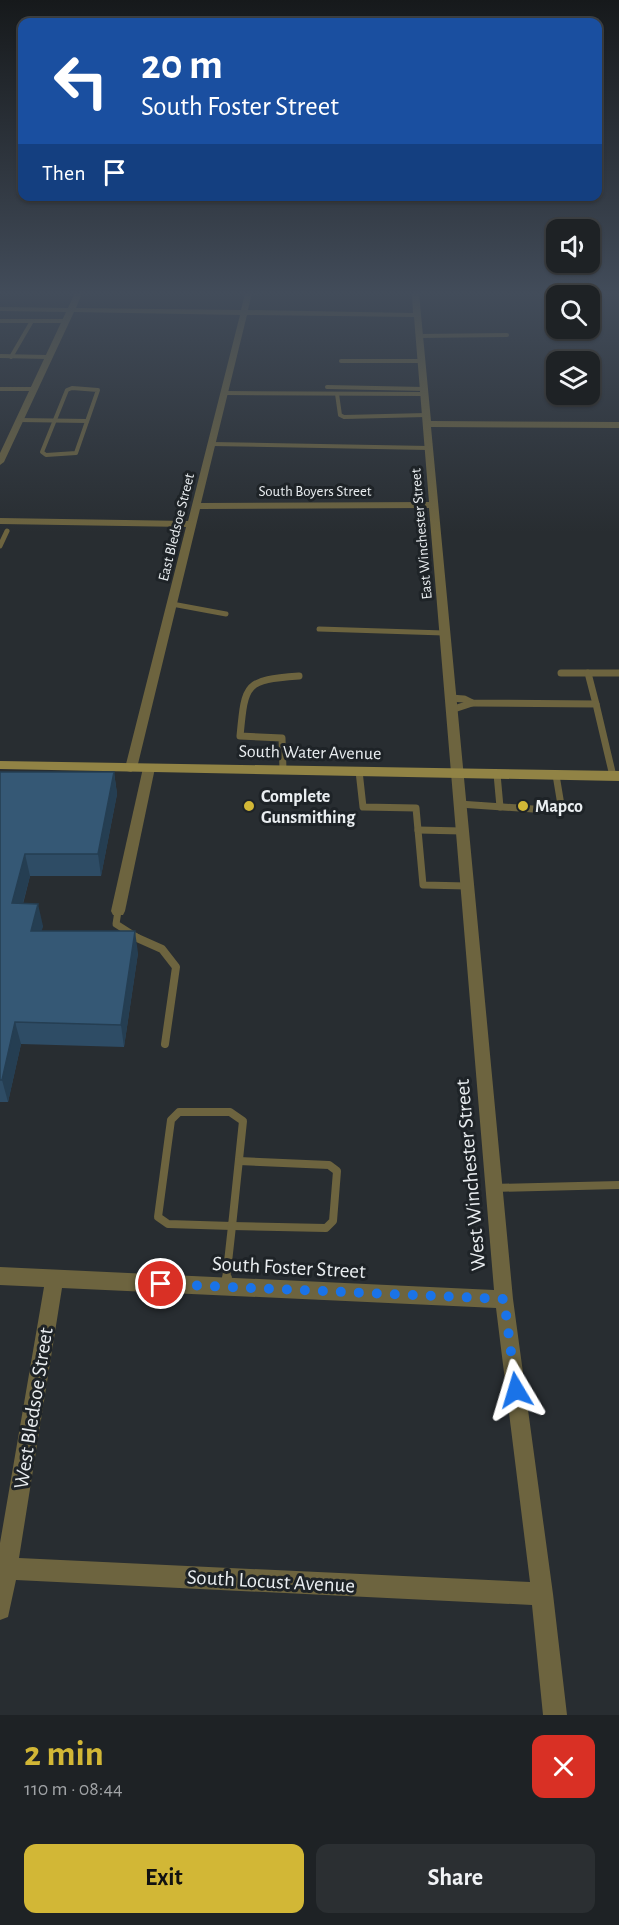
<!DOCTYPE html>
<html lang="en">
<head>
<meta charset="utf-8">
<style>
  :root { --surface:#1e2225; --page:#2b2f32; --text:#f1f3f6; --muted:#a1a4a7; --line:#3c3f42; --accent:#d2b736 }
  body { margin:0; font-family:"Alegreya Sans",sans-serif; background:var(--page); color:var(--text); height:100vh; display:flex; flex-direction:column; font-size:22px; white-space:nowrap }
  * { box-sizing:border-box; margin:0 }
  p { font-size:20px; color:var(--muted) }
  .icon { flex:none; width:33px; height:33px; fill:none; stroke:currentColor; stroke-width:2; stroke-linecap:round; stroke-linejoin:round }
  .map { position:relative; height:1715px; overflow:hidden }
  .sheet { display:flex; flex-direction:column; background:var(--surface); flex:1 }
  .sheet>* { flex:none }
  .banner { position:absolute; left:18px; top:18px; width:584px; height:183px; border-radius:12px; box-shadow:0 2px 4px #0004,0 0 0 2px var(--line); background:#1a4fa0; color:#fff; overflow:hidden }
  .controls { position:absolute; left:546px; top:219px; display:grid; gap:12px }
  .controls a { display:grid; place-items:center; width:54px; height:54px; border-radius:12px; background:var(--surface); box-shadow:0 2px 4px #0004,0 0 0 2px var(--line); font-size:30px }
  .pin { position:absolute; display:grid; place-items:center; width:51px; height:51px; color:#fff; margin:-26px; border:3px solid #fff; border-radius:50%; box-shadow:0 2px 6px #0007 }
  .me { position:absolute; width:66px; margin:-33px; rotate:353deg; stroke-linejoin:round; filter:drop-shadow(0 0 4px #0008) }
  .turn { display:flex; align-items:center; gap:21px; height:126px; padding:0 24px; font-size:27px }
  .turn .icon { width:78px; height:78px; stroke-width:2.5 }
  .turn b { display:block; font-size:42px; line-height:51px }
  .then { display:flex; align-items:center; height:57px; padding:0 24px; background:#0003; gap:12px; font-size:22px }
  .round { display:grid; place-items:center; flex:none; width:63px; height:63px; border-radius:12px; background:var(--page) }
  .summary { display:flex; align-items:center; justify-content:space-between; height:102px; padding:0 24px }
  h1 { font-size:36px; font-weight:600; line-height:45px; color:var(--accent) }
  .cta { display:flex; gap:12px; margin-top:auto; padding:12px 24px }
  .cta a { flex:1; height:69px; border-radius:12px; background:var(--accent); color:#111; font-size:24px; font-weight:600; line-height:69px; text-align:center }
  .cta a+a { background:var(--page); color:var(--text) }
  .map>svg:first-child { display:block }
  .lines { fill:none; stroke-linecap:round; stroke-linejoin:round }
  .service-far4 { stroke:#6d643f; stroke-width:4 }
  .service-far3 { stroke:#6d643f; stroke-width:5 }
  .service-far2 { stroke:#6d643f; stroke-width:7 }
  .service-far1 { stroke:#6d643f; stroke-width:8 }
  .service { stroke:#6d643f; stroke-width:10 }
  .minor { fill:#6d643f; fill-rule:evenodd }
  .secondary { fill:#918345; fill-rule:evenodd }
  .wall { fill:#2e4c65 }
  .shaded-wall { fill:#253e52 }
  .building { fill:#355875; stroke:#253e52; stroke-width:1.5 }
  .route { stroke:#1a73e8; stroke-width:10; stroke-dasharray:0 18 }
  .poi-dot { fill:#d2b736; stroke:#1e2327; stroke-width:2 }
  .labels { text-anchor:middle; stroke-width:6; stroke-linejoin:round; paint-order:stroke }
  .far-street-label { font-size:15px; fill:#e9edf0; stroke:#1e2327 }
  .street-label { font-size:18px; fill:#e9edf0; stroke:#1e2327 }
  .poi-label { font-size:18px; font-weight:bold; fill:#e9edf0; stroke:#1e2327; text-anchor:start }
  .near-street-label { font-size:21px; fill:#e9edf0; stroke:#1e2327 }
</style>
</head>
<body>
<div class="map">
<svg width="619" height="1715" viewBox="0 0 619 1715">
  <rect width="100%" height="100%" fill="#282d31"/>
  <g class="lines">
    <g class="service-far4">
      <polyline points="0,321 65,321"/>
      <polyline points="418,336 507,335"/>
      <polyline points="0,356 48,357"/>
      <polyline points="11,357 32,321"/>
      <polyline points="341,361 421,361"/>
      <polyline points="327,387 424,389"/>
      <polygon points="72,388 98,390 76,453 46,455 42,452 67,390"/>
      <polyline points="0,389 34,389"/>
      <polyline points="225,393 424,394"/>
      <polyline points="337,394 340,415 344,417 426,415"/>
      <polyline points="19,420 87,421"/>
      <polyline points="212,444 429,448"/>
    </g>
    <g class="service-far3">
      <polyline points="0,546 7,531"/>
      <polyline points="172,604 226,614"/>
      <polyline points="319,629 444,633"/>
    </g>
    <g class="service-far2">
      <polyline points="561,673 588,673 596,704"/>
      <polyline points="588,673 619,673"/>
      <polyline points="450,698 464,699 472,703 596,704 613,776"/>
      <polyline points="451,710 472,703"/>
      <path d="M283,770L282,738L240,736C245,683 245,680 299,676"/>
      <polyline points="359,771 363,807 416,808 423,885 467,886"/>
      <polyline points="497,774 500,807"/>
      <polyline points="459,804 562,811 556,775"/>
      <polyline points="418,830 462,831"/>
      <polyline points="118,911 116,924 138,938"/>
    </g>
    <g class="service-far1">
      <polyline points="135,937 162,949 176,967 165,1044"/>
      <polygon points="179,1112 230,1112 243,1121 232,1226 168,1224 158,1217 171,1120"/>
      <polyline points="494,1188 619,1185"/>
      <polyline points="232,1226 326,1228 333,1221 337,1171 329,1165 239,1161"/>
      <polyline points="226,1280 232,1226"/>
    </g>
    <polyline class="service" points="226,1284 227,1278"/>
    <g class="minor">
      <path d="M75,293H82L76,308L241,310L245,293H252L248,310L413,313L412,293H419L431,421L619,422V428L431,427L513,1299L553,1594L567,1715H543L532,1605L16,1580L8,1617L0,1620V1543L44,1287L0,1285V1267L494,1290L429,508L200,509L137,768L131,772L127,771L125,768L186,527L0,524V518L188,521L240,315L74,312L4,462L0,465V453L66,312L0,311V307L68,308ZM247,315L414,317L429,502L201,503ZM62,1288L496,1308L530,1582L19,1558Z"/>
      <polygon points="149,764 155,768 125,911 123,915 113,915 111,911 143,768"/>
    </g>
    <polygon class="secondary" points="0,761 619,771 619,781 0,769"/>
  </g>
  <polygon class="wall" points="0,772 114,772 117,794 101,876 30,876 23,904 43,926 41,931 138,953 124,1047 21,1044 8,1102 0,1102"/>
  <g class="shaded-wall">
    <polygon points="114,772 117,794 101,876 98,854"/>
    <polygon points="25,854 30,876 17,925 12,903"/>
    <polygon points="38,904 43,926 36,953 31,931"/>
    <polygon points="135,931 138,953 124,1047 121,1025"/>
    <polygon points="15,1022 21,1044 8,1102 2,1080"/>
  </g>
  <polygon class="building" points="0,772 114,772 98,854 25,854 12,903 38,904 31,931 135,931 121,1025 15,1022 2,1080 0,1080"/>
  <linearGradient id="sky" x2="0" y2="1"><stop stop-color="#16191b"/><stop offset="0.55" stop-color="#424c5a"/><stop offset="1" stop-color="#424c5a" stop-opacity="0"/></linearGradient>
  <rect width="619" height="533" fill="url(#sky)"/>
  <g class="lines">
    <polyline class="route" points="161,1284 504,1299 516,1390"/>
  </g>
  <g class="poi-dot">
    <circle cx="249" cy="806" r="6"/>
    <circle cx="523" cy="806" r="6"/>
  </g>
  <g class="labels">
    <g class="far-street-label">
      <text x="315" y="496">South Boyers Street</text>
      <text transform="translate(176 527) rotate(-76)" y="5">East Bledsoe Street</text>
      <text transform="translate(421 534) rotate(-95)" y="5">East Winchester Street</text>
    </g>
    <g class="street-label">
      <text transform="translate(310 752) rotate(1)" y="6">South Water Avenue</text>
    </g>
    <g class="poi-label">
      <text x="261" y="802">Complete<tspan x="261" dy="21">Gunsmithing</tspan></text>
      <text x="535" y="812">Mapco</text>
    </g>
    <g class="near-street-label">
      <text transform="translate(470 1175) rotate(-95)" y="7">West Winchester Street</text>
      <text transform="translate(289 1267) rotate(3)" y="7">South Foster Street</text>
      <text transform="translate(33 1408) rotate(-81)" y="7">West Bledsoe Street</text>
      <text transform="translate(271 1581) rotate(3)" y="7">South Locust Avenue</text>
    </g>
  </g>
</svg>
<div class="controls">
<a><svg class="icon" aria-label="sound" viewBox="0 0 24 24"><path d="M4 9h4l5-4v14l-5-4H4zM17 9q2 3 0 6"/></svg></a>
<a><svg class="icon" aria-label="search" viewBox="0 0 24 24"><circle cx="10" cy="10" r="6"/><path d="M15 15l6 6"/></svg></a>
<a><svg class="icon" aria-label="layers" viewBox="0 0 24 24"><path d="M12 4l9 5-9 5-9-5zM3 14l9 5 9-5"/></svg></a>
</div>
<div class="pin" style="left:161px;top:1284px;background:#d93025"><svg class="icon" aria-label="arrive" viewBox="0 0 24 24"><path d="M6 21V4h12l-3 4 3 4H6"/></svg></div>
<svg class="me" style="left:516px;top:1390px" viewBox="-20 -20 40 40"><path d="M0-17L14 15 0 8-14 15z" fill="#1a73e8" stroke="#fff" stroke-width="4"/></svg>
<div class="banner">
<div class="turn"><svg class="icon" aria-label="left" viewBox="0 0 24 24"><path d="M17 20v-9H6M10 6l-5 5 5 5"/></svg><div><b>20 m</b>South Foster Street</div></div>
<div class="then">Then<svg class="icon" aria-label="arrive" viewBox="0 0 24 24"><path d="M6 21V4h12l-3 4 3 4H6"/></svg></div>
</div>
</div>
<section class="sheet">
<div class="summary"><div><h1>2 min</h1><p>110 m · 08:44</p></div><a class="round" style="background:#d93025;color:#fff"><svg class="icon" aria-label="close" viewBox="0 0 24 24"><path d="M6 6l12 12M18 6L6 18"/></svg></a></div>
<div class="cta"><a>Exit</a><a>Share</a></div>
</section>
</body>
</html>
